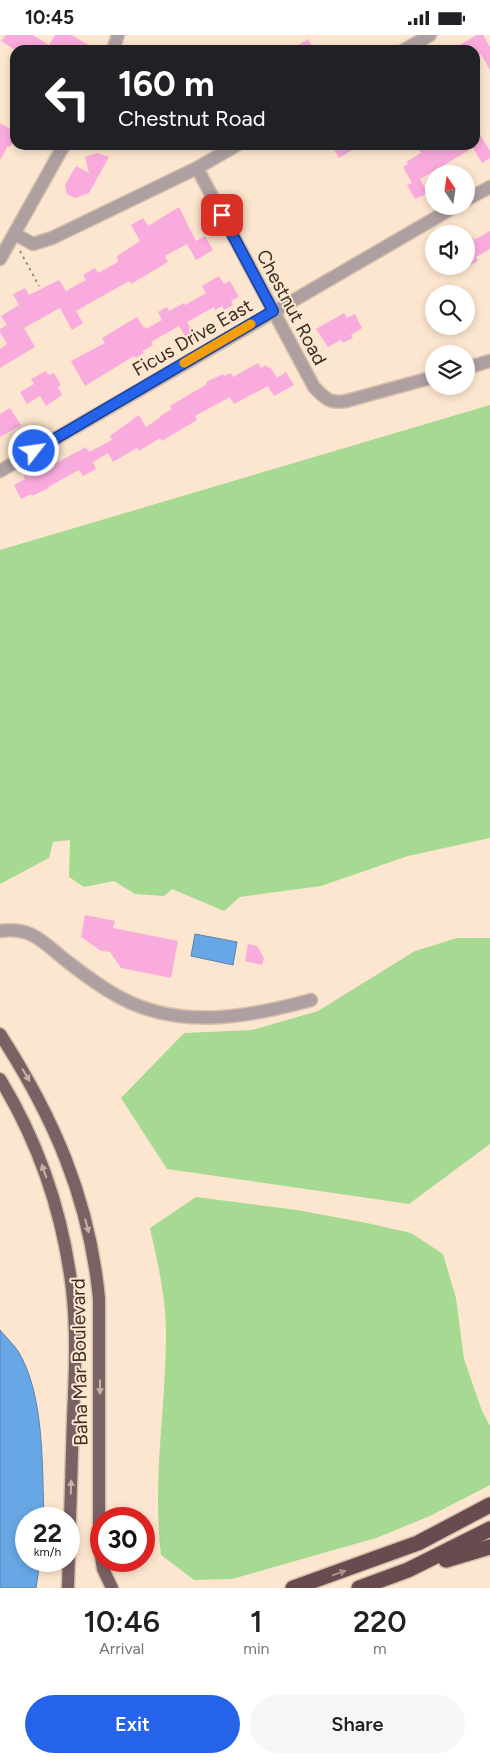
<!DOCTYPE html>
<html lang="en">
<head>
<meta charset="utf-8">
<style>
  :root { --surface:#fff; --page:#f6f6f6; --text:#202124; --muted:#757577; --accent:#2563eb }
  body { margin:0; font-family:Figtree,sans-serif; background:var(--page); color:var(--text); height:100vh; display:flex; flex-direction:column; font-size:19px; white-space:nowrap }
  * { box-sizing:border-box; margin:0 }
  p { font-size:16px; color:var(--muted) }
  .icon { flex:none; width:28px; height:28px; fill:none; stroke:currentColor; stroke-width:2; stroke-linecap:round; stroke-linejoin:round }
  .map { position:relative; height:1553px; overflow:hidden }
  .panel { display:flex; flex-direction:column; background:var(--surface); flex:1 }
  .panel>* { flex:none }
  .banner { position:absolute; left:10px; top:10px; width:470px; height:105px; border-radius:15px; box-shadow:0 2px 8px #0003; background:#202124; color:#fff; overflow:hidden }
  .needle { width:32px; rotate:347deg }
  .buttons { position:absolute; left:425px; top:130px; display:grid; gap:10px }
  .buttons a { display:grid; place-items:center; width:50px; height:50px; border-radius:50%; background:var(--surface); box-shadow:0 2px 8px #0003; font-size:25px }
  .speed { position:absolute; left:15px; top:1472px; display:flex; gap:10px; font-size:25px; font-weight:700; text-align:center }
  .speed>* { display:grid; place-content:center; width:65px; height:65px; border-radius:50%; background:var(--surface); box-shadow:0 2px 8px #0003; line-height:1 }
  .speed small { font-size:12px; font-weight:400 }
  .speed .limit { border:8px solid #d22; background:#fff; color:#111 }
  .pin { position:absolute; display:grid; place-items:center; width:42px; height:42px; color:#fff; margin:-21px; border-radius:10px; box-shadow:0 2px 8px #0006 }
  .me { position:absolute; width:55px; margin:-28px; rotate:60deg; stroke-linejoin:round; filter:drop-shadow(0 0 4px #0008) }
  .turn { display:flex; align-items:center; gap:18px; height:105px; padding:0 25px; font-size:22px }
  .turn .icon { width:65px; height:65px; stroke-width:2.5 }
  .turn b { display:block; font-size:35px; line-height:42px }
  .eta { display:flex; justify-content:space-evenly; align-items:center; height:85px; text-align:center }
  .eta b { font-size:30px; font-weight:600; line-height:35px }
  .action { display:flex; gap:10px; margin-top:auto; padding:10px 25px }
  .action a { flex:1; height:58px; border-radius:30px; background:var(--accent); color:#fff; font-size:20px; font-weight:600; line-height:58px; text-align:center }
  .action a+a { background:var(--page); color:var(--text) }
  .status { display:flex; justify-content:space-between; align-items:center; height:35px; padding:0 25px; background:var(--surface); direction:ltr }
  .status svg { height:14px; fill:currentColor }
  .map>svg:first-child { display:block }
  .green { fill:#a6d992 }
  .water { fill:#68a7e5; stroke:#5a83ac }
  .building { fill:#faabdd }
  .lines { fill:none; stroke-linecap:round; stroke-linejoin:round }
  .street-casing { stroke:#d6c1ad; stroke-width:15 }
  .primary-casing { stroke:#d6c1ad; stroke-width:15 }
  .highway-casing { stroke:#d6c1ad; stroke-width:18 }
  .path { stroke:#998a7a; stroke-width:2; stroke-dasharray:2.5 4; stroke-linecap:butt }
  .street { stroke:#ae9fa1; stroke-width:12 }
  .primary { stroke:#7a6164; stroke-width:12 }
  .highway { stroke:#674b4f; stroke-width:15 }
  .oneway { fill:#c9b1a4 }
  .oneway2 { fill:#aa9189 }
  .route-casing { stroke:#184099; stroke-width:12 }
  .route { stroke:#2563eb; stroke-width:9 }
  .slow { stroke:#f59e0b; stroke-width:9 }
  .labels { text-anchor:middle; stroke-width:4; stroke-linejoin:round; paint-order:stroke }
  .street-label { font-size:19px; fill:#382f26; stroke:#fde6cf }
</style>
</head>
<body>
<div class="status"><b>10:45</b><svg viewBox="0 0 49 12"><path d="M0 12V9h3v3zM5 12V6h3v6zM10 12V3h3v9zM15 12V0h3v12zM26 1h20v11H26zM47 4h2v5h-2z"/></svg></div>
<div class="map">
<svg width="490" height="1553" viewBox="0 0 490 1553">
  <rect width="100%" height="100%" fill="#fde6cf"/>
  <g class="green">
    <polygon points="490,370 490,803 408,821 321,851 240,862 224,876 172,854 164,861 135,859 114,846 84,852 69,842 70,805 53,807 49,823 0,849 0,515"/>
    <polygon points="457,903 490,903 490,1109 409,1169 167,1134 121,1063 184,998 252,995 318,976 415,916"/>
    <path d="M196,1162L297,1175L367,1188L411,1198L443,1219L456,1263L464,1324L482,1376L490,1391V1450L430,1481L376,1503L232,1544L194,1545L161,1520C152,1445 166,1374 166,1299C166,1263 158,1229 150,1193Z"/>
  </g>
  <g class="water">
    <polygon points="195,899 237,907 233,930 191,921"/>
    <path d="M0,1295C6,1302 13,1309 18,1316C45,1360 42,1434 44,1484H26V1526H40L36,1553H0Z"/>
  </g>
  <g class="building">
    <polygon points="6,0 33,0 49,10 55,0 71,0 98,15 26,15 20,11 15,15 1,6"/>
    <polygon points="477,0 483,0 490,12 490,35 481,19 475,22 475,15 450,15"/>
    <polygon points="308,4 314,15 290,15"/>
    <polygon points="0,88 15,97 15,104 10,112 8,111 0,125"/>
    <polygon points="475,91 490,116 490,123 482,128 473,113 420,144 427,157 426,159 415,164 407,150 412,148 403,132 408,129 406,127 421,118 417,110 475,110"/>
    <polygon points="331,110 361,110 339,123"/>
    <polygon points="97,118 109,122 89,158 75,163 67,159 65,150 76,131 89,138 85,122"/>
    <polygon points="179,172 196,206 205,201 213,215 196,225 187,209 165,221 168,227 131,249 129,246 76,276 83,288 72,295 60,273 24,293 35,312 0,333 0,314 7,309 0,297 0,294 7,290 1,281 19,270 13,259 25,253 29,260 59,245 66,256 86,245 83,240 95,233 98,238 118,227 117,221 140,206 131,190 143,183 148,191"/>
    <polygon points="490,196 490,214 476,222 478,226 466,232 466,204 467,207 473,203 474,205"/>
    <polygon points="219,241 224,249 230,246 239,262 231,266 233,270 224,275 222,271 215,275 214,272 187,287 196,304 189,308 179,291 151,307 153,310 142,316 144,318 136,323 134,321 85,351 71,326 105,308 102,303 137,282 143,292 144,291 146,294 162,285 158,277 167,272 169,276 184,268 185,270 206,258 202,251"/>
    <polygon points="344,278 347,283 355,279 362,293 351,300 353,303 343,308 341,305 328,312 316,294"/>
    <polygon points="258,328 261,333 266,330 268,333 270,332 277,343 286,337 294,350 274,361 268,351 234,369 230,362 195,381 197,385 162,406 160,403 139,416 137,413 113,427 108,418 93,427 96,434 83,441 79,435 48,452 49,453 32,461 31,459 21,464 14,450 25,444 23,441 40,434 41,436 86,412 89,417 112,405 110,401 139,380 146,392 161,382 160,381 172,374 170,371 207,349 206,347 223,339 224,341 231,338 233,342"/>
    <polygon points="46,336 48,340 54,338 61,350 58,352 62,360 46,371 40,361 27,369 20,357 34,349 31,344"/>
    <polygon points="10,373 21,390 0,402 0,379"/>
    <polygon points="85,880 115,886 113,893 178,906 171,943 121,933 110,917 101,916 81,902"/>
    <polygon points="248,909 257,911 264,923 262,930 245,926"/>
  </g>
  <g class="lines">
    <defs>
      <g id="street">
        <polyline points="113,15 118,0"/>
        <polyline points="404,15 430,0"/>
        <path d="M197,133L314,352C325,363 329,369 346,366L434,342"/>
        <polyline points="466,165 490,152"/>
        <polyline points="15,199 33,209 52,203 197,133 237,110"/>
        <polyline points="0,224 64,110"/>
        <polyline points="466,333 490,326"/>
        <polyline points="0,436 456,171"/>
        <path d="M0,896C31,892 42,906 64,924C82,938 100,952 121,963C181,995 249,982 311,965"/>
      </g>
      <g id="primary">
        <path d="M0,999C54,1083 89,1163 99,1263V1509L103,1534L112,1553"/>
        <path d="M0,1044C39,1108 63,1179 72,1254C77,1297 75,1340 73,1383C71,1439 70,1496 68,1553"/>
      </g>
      <g id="highway">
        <polyline points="446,1525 490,1512"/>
        <polyline points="293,1553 418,1508 490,1470"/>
        <polyline points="359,1553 408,1535 490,1494"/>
      </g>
    </defs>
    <use href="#street" class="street-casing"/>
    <use href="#primary" class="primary-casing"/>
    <use href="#highway" class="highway-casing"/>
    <polyline class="path" points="20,216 39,251"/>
    <use href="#street" class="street"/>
    <use href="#primary" class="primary"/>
    <use href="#highway" class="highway"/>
  </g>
  <defs><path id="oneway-solid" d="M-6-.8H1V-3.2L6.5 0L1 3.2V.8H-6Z" transform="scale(1.25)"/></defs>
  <g class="oneway">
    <use href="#oneway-solid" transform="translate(26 1040) rotate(59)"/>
    <use href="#oneway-solid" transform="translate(44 1136) rotate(-110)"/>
    <use href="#oneway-solid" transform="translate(87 1191) rotate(75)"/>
    <use href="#oneway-solid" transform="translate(100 1352) rotate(90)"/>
    <use href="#oneway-solid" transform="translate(71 1452) rotate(-88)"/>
  </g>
  <use class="oneway2" href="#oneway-solid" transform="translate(339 1538) rotate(-19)"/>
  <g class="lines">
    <defs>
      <polyline id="route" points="34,416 273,276 222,180"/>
    </defs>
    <use href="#route" class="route-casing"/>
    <use href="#route" class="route"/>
    <polyline class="slow" points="184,328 251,289"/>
  </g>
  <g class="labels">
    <g class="street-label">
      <text transform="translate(292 272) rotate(62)" y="7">Chestnut Road</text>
      <text transform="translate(192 302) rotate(-30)" y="7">Ficus Drive East</text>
      <text transform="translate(79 1327) rotate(-91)" y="7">Baha Mar Boulevard</text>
    </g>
  </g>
</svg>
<div class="buttons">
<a><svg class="needle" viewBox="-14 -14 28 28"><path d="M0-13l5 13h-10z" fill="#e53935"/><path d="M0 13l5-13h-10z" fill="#757577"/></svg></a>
<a><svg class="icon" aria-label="sound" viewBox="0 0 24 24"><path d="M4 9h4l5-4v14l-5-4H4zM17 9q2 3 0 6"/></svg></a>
<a><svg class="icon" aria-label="search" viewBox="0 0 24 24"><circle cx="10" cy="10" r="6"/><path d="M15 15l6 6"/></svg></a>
<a><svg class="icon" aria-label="layers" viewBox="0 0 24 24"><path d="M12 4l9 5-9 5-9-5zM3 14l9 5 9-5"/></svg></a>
</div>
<div class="speed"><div>22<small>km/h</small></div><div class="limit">30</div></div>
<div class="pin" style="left:222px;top:180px;background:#d93025"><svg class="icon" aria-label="arrive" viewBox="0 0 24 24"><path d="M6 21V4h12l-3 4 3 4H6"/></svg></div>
<svg class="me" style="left:34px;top:416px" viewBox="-20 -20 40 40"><circle r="17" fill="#2563eb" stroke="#fff" stroke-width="3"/><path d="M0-11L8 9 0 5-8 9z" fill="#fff"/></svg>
<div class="banner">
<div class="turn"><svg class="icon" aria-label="left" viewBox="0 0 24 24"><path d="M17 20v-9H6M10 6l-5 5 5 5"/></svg><div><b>160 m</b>Chestnut Road</div></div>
</div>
</div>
<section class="panel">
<div class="eta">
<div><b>10:46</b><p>Arrival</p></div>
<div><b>1</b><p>min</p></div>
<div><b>220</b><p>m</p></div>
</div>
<div class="action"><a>Exit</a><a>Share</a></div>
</section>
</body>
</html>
